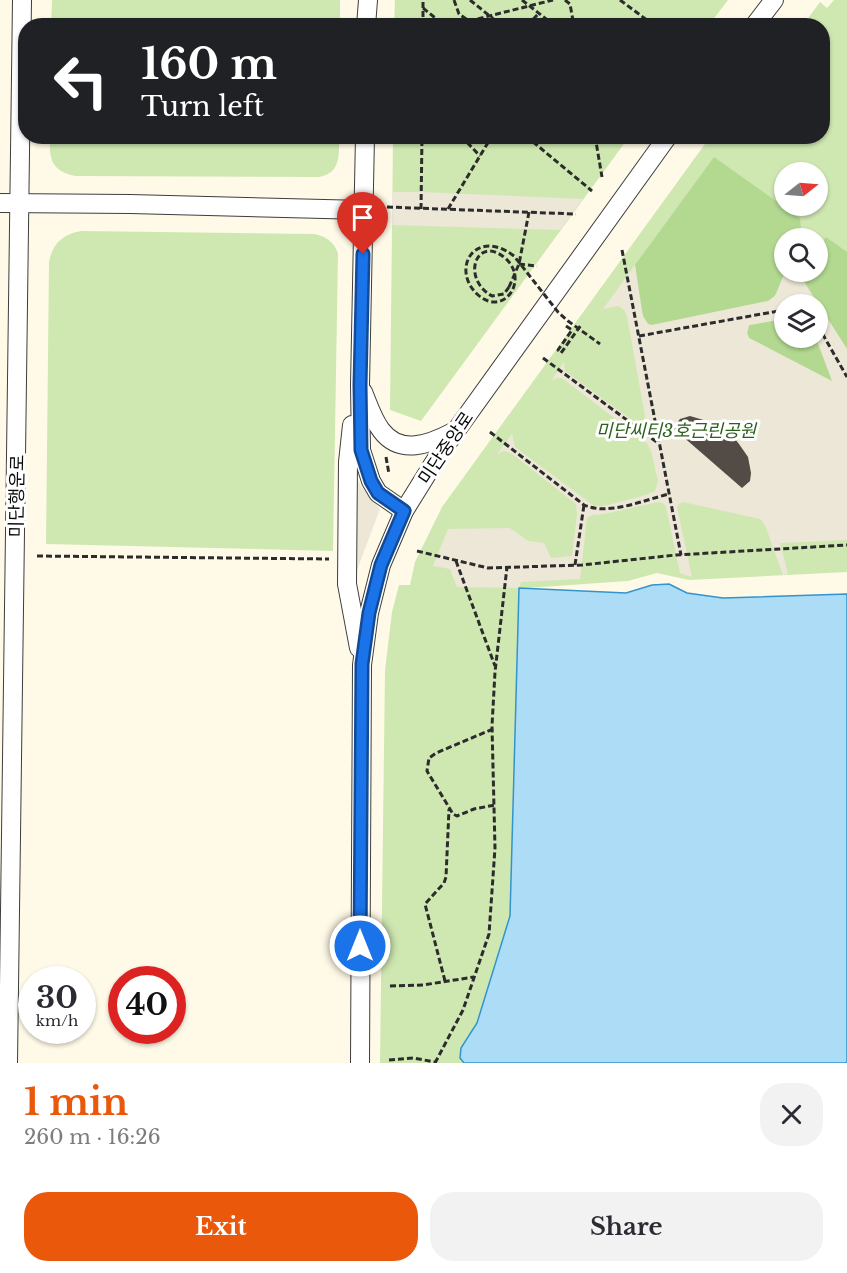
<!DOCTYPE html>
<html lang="en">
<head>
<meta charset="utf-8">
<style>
  :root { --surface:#fff; --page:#f2f2f3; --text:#2b2b33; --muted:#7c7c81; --accent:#ea580c }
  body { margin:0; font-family:"Libre Baskerville","Noto Sans KR",serif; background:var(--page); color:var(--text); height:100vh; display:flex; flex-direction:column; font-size:22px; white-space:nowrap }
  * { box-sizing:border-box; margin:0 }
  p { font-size:20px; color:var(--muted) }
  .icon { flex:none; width:33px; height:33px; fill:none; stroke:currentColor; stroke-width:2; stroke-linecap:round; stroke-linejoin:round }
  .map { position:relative; height:1063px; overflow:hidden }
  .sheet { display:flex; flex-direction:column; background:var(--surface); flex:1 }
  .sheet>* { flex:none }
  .banner { position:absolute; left:18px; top:18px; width:812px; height:126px; border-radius:24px; box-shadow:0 2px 4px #0004; background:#202124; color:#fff; overflow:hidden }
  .needle { width:39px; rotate:73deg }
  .buttons { position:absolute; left:774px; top:162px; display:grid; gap:12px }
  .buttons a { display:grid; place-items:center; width:54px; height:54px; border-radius:50%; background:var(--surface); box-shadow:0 2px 4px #0004; font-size:30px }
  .speed { position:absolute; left:18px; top:966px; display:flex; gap:12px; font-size:30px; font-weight:700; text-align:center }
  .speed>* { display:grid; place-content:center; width:78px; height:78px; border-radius:50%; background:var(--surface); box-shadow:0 2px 4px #0004; line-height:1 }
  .speed small { font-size:15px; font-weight:400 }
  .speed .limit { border:9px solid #d22; background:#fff; color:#111 }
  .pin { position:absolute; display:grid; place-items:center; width:51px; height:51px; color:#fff; margin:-62px -26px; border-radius:50% 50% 50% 0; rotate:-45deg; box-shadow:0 0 6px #0007 }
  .pin .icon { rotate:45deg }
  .me { position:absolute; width:66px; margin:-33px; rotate:0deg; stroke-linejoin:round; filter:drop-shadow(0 0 4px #0008) }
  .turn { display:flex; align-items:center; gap:21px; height:126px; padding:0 24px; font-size:27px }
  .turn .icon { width:78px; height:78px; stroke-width:2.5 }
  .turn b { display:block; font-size:42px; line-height:51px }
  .round { display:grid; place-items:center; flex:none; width:63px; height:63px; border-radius:24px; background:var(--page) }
  .summary { display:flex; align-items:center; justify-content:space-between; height:102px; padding:0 24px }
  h1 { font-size:36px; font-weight:800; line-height:45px; color:var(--accent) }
  .cta { display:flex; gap:12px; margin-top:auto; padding:12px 24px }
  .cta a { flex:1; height:69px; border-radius:24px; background:var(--accent); color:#fff; font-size:24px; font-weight:800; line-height:69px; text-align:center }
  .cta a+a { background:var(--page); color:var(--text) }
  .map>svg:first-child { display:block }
  .green { fill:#cfe8b2; fill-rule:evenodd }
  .forest { fill:#b3d991 }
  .plaza { fill:#ede7d8; fill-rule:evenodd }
  .water { fill:#acdcf6; stroke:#3294ce; stroke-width:1.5 }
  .building { fill:#534b46 }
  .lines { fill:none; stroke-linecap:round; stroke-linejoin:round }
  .minor-casing { stroke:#3d3d3d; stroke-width:20 }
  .path { stroke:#2c2c2c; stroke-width:3; stroke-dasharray:6 3; stroke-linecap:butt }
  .minor { stroke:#fff; stroke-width:18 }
  .path-bridge { stroke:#2c2c2c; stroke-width:3; stroke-dasharray:6 3; stroke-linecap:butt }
  .route-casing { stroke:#114b97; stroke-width:15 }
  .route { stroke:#1a73e8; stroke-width:10 }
  .labels { text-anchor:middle; stroke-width:6; stroke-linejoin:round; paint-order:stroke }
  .park-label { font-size:18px; font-style:italic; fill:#2b611b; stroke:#fff }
  .street-label { font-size:18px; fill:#0a0a0a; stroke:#fff }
</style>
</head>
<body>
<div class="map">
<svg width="847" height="1063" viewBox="0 0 847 1063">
  <rect width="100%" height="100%" fill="#fffae7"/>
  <g class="green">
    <polygon points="52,0 340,0 340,25 51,25"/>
    <polygon points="395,0 728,0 709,25 394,26"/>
    <path d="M834,0H847V572L689,580L657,573L628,581L527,588L626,593L652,585L669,584L687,593L723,598L847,594V1063H380L385,670L392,612L399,585H410L415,562L442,507L710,137L822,136V26L803,25L820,2L827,8ZM784,172H818V206H784ZM784,238H818V272H784ZM784,304H818V338H784Z"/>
    <path d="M50,137H339C339,155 341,173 319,177L76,176C51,171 49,159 50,137Z"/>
    <polygon points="393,137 629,137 421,421 390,410"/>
    <path d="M81,231L314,234C325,236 335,242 338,254L333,551L46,544L49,262C52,244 63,234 81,231Z"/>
  </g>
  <g class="forest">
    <path d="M714,157L800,218L801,228L797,238H784C784,260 789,288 768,301L652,325L648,324L641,312L635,265Z"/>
    <polygon points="826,237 847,252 847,349 800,275 801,272 818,272 818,248"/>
    <polygon points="784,319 784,338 816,338 833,382 749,338 747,333 749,325"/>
  </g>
  <g class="plaza">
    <polygon points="392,192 421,192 583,199 560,230 392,225"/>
    <path d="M635,265L643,317L648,324L652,325L768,301L775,296L785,272H801L802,279L847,349V540L780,543L788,574L783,575L765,525L760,519L683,502L680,503L677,507L692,577L680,573L666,507L663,503L658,502L604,514L592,515L587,518L580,579L521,582L519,588L457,587L450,569L433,566L448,529L510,528L528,541L544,543L551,558L572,556L577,514L576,504L511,453L504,451L497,454L512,434L515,447L594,506H604L646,495L655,491L658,481L651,451L647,443L562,378H556L551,381L564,362L565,371L633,421L640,422L644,420L645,416L627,316L624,310L618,306L603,309ZM784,304H818L816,338L832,381L749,338L747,333L749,325L784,319ZM690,416L720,425L731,434L739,444L748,457L751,473L750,481L742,488L673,428L680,419Z"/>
    <polygon points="355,474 362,488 380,509 354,578"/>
  </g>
  <polygon class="water" points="669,584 687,593 723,598 847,594 847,1063 464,1063 460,1058 461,1048 477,1023 510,916 519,588 626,593 652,585"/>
  <polygon class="building" points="690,416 720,425 731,434 739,444 748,457 751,473 750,481 742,488 673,428 680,419"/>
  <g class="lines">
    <defs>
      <g id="minor">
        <polyline points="366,26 368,0"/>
        <polyline points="754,26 774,0"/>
        <polyline points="365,136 360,385 361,450 371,481 378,493 404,511"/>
        <polyline points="0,203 130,204 364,210"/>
        <path d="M363,392C368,404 373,420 381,430C400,456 430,444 453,432"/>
        <polyline points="352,425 348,462 347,584 359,648"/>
        <polyline points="8,1063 22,0"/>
        <polyline points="360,1063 362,665 369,613 381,565 404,511 440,453 668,136"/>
      </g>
    </defs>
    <use href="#minor" class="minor-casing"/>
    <g class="path">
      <polyline points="454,0 459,14 469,21 553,0"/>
      <polyline points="470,0 502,26"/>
      <polyline points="522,0 555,26"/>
      <polyline points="565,0 570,4 574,26"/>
      <polyline points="620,0 655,26"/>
      <polyline points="423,8 445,26"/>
      <polyline points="423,26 423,0"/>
      <polyline points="527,26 539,13"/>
      <polyline points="461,136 480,156"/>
      <polyline points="526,136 592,191"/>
      <polyline points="587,136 595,142"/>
      <polyline points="595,136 602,177"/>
      <polyline points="387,207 576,214"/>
      <polyline points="421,209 422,136"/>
      <polyline points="448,209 492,136"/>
      <polyline points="622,250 681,555"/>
      <polyline points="519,264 537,266"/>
      <polyline points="509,287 519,264 529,212"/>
      <polyline points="566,326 572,330 558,350 561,353 581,325"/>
      <polyline points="818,326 847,377"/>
      <polyline points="639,336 784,310"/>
      <polyline points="543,358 658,443"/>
      <path d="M490,432L584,505C608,516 644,500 669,494"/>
      <polyline points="386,457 389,474"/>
      <polyline points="417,551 488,568 582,565 676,555 847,545"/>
      <polyline points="37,556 329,559"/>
      <polyline points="456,561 495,666"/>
      <polyline points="575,565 584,505"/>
      <polyline points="493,729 436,753 429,758 427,771 453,814 457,816 474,809 495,805"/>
      <polyline points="445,981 425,904 444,883 446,877 449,809"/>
      <polyline points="390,986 423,985 474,977"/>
      <polyline points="389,1060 413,1058 435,1062"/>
      <polyline points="435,1063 463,1010 489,934 495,848 492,726 495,672 507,567"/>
    </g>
    <use href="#minor" class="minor"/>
    <path class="path-bridge" d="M509,287L504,294L492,296C460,278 477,234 505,258C530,279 504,319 477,294C450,268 476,227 514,256L558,312L568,321L600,344"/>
  </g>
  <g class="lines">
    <defs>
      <polyline id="route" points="360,946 362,664 369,613 381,565 404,511 378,493 371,481 361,450 360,385 363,254"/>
    </defs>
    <use href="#route" class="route-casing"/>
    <use href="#route" class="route"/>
  </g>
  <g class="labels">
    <g class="park-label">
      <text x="676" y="437">미단씨티3호근린공원</text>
    </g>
    <g class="street-label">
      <text transform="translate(446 448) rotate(-56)" y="6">미단중앙로</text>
      <text transform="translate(17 496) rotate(-89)" y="6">미단행운로</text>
    </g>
  </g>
</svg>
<div class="buttons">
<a><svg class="needle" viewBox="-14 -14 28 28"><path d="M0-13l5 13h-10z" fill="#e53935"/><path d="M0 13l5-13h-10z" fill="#7c7c81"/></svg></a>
<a><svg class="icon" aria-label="search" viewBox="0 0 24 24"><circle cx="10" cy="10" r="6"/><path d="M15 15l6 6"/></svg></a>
<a><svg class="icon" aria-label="layers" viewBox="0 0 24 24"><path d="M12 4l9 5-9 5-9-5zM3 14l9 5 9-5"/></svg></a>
</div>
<div class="speed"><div>30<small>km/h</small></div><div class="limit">40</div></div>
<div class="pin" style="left:363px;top:254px;background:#d93025"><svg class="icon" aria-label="arrive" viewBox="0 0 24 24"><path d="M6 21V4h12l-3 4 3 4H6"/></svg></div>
<svg class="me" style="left:360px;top:946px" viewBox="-20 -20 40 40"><circle r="17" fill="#1a73e8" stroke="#fff" stroke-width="3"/><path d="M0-11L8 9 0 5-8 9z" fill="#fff"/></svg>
<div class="banner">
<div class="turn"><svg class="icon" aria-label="left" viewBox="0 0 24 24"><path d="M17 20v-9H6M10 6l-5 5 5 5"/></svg><div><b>160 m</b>Turn left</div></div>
</div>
</div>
<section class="sheet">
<div class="summary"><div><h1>1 min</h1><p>260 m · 16:26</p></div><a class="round"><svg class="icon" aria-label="close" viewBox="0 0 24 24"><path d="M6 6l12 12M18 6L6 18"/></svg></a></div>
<div class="cta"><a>Exit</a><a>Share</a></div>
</section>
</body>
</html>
